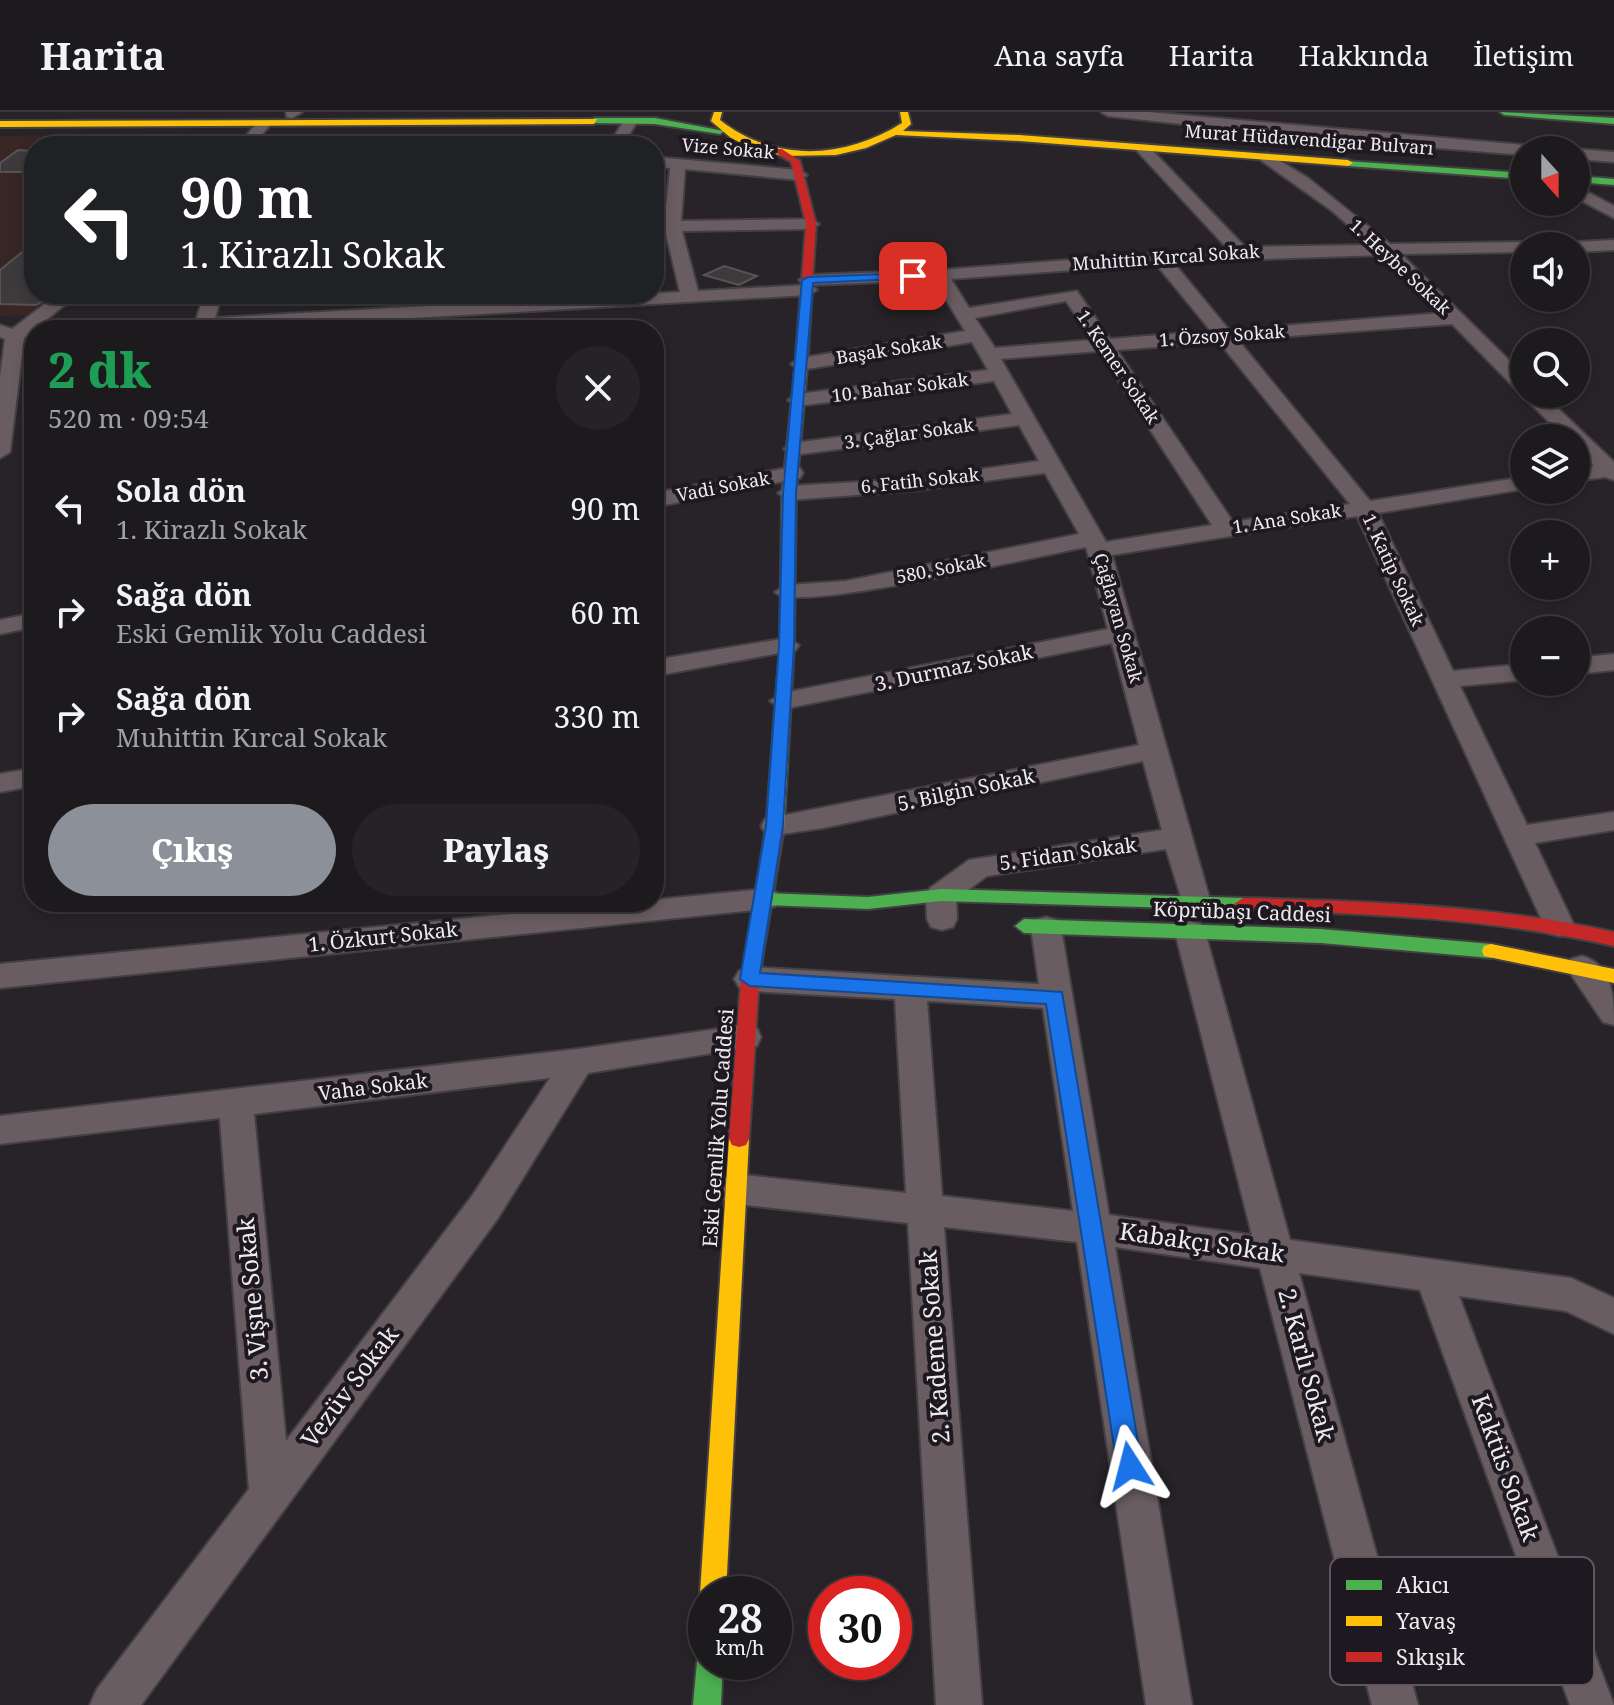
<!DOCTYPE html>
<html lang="tr">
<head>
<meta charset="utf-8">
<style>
  :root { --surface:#1d1a1e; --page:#252327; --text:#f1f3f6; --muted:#a0a1a4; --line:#3b383c; --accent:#8c9099 }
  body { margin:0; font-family:"Noto Serif",serif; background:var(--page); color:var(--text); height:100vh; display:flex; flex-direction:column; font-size:30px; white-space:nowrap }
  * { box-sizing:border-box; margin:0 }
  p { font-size:26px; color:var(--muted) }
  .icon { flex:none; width:44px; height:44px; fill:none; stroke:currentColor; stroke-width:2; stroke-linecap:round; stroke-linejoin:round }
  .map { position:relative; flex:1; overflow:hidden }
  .drawer { position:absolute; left:24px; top:208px; width:640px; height:592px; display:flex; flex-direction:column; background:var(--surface); border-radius:32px; box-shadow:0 4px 12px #0003,0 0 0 2px var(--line) }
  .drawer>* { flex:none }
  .guide { position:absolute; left:24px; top:24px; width:640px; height:168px; border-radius:32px; box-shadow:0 4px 12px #0003,0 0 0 2px var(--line); background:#202124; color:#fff; overflow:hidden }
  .needle { width:52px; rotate:159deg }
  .tools { position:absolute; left:1510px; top:24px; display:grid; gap:16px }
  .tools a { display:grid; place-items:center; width:80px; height:80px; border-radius:50%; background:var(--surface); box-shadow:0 4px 12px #0003,0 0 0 2px var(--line); font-size:40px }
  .speed { position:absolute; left:688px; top:1464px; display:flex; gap:16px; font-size:40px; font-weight:700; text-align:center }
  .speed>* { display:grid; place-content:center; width:104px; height:104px; border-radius:50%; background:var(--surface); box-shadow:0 4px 12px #0003,0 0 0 2px var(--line); line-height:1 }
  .speed small { font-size:20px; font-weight:400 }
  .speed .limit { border:12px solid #d22; background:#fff; color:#111 }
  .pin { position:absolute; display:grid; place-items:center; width:68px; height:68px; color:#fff; margin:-34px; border-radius:16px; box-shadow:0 4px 12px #0006 }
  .me { position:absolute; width:88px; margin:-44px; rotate:351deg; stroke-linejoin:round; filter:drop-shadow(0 0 6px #0008) }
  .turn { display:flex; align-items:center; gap:28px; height:168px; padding:0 24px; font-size:36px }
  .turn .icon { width:104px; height:104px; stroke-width:2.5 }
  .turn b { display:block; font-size:56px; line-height:68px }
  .round { display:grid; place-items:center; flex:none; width:84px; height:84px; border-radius:42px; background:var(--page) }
  .headline { display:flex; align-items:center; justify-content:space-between; height:136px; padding:0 24px }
  h1 { font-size:48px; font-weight:800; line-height:60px; color:#1e9e55 }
  .button { display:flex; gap:16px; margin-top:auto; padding:16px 24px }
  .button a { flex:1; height:92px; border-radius:48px; background:var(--accent); color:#fff; font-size:32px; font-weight:800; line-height:92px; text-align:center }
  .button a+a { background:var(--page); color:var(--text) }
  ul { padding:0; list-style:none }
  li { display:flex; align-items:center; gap:24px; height:104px; padding:0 24px }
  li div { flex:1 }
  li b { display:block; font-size:30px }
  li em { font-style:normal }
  header { display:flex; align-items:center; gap:48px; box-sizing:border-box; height:112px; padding:0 40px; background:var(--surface); border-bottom:2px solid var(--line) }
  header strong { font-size:38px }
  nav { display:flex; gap:44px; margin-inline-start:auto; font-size:28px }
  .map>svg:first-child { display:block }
  .education { fill:#372623 }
  .building { fill:#3d3a3b; stroke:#575355; stroke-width:2 }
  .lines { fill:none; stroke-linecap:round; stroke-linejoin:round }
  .street-casing { stroke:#424043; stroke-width:4 }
  .fast-casing { stroke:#424043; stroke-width:4 }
  .slow-casing { stroke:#424043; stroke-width:4 }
  .jam-casing { stroke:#424043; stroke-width:4 }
  .street { fill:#6a5d61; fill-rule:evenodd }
  .fast { fill:#4caf50; fill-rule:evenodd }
  .slow { fill:#ffc107; fill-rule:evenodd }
  .jam { fill:#c62828; fill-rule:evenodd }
  .route { fill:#1a73e8; stroke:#114b97; stroke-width:2 }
  .labels { text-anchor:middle; stroke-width:8; stroke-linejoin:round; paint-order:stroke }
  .far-street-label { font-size:18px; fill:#eeebef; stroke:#1e1920 }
  .street-label { font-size:20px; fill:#eeebef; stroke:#1e1920 }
  .near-street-label { font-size:24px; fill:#eeebef; stroke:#1e1920 }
  .key { fill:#1e1920; stroke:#5c585e; stroke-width:2 }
  .key-label { font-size:22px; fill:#eeebef }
</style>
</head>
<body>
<header>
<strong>Harita</strong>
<nav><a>Ana sayfa</a><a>Harita</a><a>Hakkında</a><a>İletişim</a></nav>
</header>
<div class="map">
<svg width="1614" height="1593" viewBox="0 0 1614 1593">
  <rect width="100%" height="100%" fill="#272328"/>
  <polygon class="education" points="229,22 221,34 34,34 34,182 56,182 33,203 0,204 0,24"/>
  <g class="building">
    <polygon points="18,38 34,39 34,60 0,60 0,51"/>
    <polygon points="26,137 34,137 34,182 56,182 36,193 0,192 0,158"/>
    <polygon points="724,154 757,164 739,173 704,163"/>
  </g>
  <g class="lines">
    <defs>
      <g id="street">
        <polygon points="286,0 302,0 292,6 287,5"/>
        <polygon points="1101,0 1148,0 1524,33 1532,38 1524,38 1524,43 1303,25 1108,4"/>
        <polygon points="630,6 637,10 622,34 608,34 625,7"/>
        <polygon points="258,10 270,13 252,34 237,34"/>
        <path d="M1143,32L1148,34L1245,135L1371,133L1331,98L1262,49L1259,46L1267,41L1308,66L1390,132L1524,130L1532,134H1524V140L1401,142L1524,263V282H1543L1614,350V368L1605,365L1576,369V357L1594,354L1576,337V326H1565L1525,286L1522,282L1524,280L1517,278L1452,212L1238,228L1370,389L1524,365V377L1378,401L1453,559L1524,552V568L1460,574L1527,713L1614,700V718L1535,731L1574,813L1570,821L1559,824L1548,821L1544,813L1357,404L1112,443L1210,788L1206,795L1195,798L1184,795L1166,737L987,764L956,787L957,807L953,815L942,818L931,815L927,807L926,783L930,776L969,748L1162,718L1143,649L823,716L775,723L765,721L761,714L765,707L775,705L1139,633L1112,531L783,597L770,589L783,581L1108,517L1086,435C1046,442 791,503 775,480L787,473L846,469L1079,422L1045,361L910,379L789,388L778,381L789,374L910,367L1039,349L1019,313L794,343L784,337L794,331L1012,302L994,269L798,294L788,288L798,282L988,258L972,230L801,258L791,252L801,246L965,219L934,168L810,173L817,178L808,183L204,218L195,212L204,182H222L215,206L680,180L664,114L670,56L654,55V45L799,58L807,63L799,68L685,57L681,109L811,107L819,112L811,117L682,119L698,179L806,173L799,168L808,163L939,158L1227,136L1138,40L1135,37ZM1382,143L1442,201L1229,218L1173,150ZM1156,152L1211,219L1110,227L1077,179L969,196L951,167ZM1066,189L1092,228L995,236L975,206ZM1219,230L1350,392L1233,410L1117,238ZM1099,239L1212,413L1106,430L1001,247Z"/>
        <polygon points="1576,37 1614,40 1614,50 1576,47"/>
        <polygon points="1576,74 1614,94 1614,106 1576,86"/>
        <polygon points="1614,128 1614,138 1576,140 1576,134 1568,134 1576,130"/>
        <polygon points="58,182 78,182 24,226 10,340 0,346 0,265 5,227 0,225 0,213 12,217"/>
        <polygon points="792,355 800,356 803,361 800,366 654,395 654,381"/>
        <polygon points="34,501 34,515 0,522 0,508"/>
        <polygon points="787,526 799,533 796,538 654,564 654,548"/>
        <polygon points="1614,542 1614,558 1576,562 1576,546"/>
        <polygon points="34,656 34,674 0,680 0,662"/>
        <polygon points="765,777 776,780 780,787 776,794 765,797 0,876 0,852"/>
        <path d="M1046,805L1057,808L1061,816L1109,1103L1252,1123L1175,820L1179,812L1190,809L1201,812L1205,820L1290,1128L1571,1166L1614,1186V1222L1566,1199L1459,1184L1614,1593H1570L1420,1178L1299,1161L1418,1593H1372L1260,1156L1115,1135L1192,1593H1146L1077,1130L944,1115L982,1593H936L908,1111L736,1092L723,1088L718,1077L723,1066L736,1062L906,1081L895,887L750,879L739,875L734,867L739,859L750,855L1039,872L1031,816L1035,808ZM927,889L1043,896L1073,1099L942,1084Z"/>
        <path d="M1582,844C1613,853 1614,886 1614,913L1603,910L1566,855L1571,847Z"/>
        <path d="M745,913L757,916L761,925L757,934L588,961L498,1106L141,1593H90L97,1577L249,1377L220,1006L0,1032V1004L578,937ZM550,966L472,1084L286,1329L254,1002Z"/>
      </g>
      <g id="fast">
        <polygon points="1500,0 1614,6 1614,12 1504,3"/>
        <polygon points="594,6 655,6 724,19 720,22 655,12 591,11"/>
        <polygon points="1345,49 1524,61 1524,67 1348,54"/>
        <polygon points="1576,64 1614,67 1614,73 1576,70"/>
        <polygon points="941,777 1243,786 1252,792 1243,798 941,789 868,797 765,793 756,787 765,781 868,785"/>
        <polygon points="1024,807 1321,817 1491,832 1498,834 1500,839 1498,844 1491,846 1321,831 1024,821 1015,814"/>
        <polygon points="706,1538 706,1550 723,1550 721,1593 693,1593 697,1550 700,1540"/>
      </g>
      <g id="slow">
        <path d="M714,0H722L720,8C775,51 845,47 902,11L900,0H908L911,12L903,19L1019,23L1348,48L1353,51L1348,54L1019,29L896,23L866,36L836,43L783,44L754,37L731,26L711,9Z"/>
        <polygon points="597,7 594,12 0,15 0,9"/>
        <polygon points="801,254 807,257 796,381 794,533 784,716 775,722 766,716 780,533 782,381 795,257"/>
        <polygon points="1491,832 1614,857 1614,871 1484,844 1482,839 1484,834"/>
        <polygon points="739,1019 746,1021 749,1027 726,1482 706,1482 706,1492 700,1482 729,1027 732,1021"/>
      </g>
      <g id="jam">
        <polygon points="776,37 782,37 800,49 816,112 807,257 801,260 795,257 806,112 791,50 776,41"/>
        <polygon points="775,710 784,716 759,867 749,1027 746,1033 739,1035 732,1033 729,1027 741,867 766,716"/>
        <path d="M1243,786C1368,789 1491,793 1614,820V834C1491,806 1368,801 1243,798L1234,792Z"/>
      </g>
    </defs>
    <use href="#street" class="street-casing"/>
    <use href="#fast" class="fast-casing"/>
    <use href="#slow" class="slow-casing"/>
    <use href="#jam" class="jam-casing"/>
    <use href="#street" class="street"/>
    <use href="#fast" class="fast"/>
    <use href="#slow" class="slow"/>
    <use href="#jam" class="jam"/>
  </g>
  <polygon class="route" points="913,161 917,166 813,171 796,381 794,533 783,714 760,861 1062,880 1142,1354 1138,1363 1130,1366 1121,1363 1117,1354 1046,892 750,874 740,867 766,714 779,533 783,381 802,168 808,165"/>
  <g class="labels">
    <g class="far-street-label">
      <text transform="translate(1309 28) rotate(4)" y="6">Murat Hüdavendigar Bulvarı</text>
      <text transform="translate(728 37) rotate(5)" y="6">Vize Sokak</text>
      <text transform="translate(1166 146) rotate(-4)" y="6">Muhittin Kırcal Sokak</text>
      <text transform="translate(1400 155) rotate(43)" y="6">1. Heybe Sokak</text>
      <text transform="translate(1222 224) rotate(-4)" y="6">1. Özsoy Sokak</text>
      <text transform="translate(889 238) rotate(-9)" y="6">Başak Sokak</text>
      <text transform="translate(1118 255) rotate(56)" y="6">1. Kemer Sokak</text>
      <text transform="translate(900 276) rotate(-7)" y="6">10. Bahar Sokak</text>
      <text transform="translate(909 322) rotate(-8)" y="6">3. Çağlar Sokak</text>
      <text transform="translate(920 369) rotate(-6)" y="6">6. Fatih Sokak</text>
      <text transform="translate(723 375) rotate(-11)" y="6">Vadi Sokak</text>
      <text transform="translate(1287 407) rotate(-9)" y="6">1. Ana Sokak</text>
      <text transform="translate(941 457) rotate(-11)" y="6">580. Sokak</text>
      <text transform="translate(1393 458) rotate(65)" y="6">1. Katip Sokak</text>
      <text transform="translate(1118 506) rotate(74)" y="6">Çağlayan Sokak</text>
    </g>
    <g class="street-label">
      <text transform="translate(954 556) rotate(-12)" y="7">3. Durmaz Sokak</text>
      <text transform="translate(966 678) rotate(-12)" y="7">5. Bilgin Sokak</text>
      <text transform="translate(1068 742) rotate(-8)" y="7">5. Fidan Sokak</text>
      <text transform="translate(1242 800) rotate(2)" y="7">Köprübaşı Caddesi</text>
      <text transform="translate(383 825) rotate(-6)" y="7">1. Özkurt Sokak</text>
      <text transform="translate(373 975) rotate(-7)" y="7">Vaha Sokak</text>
      <text transform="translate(718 1016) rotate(-86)" y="7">Eski Gemlik Yolu Caddesi</text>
    </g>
    <g class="near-street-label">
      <text transform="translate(1202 1131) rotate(8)" y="8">Kabakçı Sokak</text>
      <text transform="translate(253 1187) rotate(-95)" y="8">3. Vişne Sokak</text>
      <text transform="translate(935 1235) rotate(-94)" y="8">2. Kademe Sokak</text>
      <text transform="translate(1306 1253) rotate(75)" y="8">2. Karlı Sokak</text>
      <text transform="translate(350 1275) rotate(-53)" y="8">Vezüv Sokak</text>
      <text transform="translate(1505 1356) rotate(70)" y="8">Kaktüs Sokak</text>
    </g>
  </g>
  <rect x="1330" y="1445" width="264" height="128" rx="12" class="key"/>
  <rect x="1346" y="1468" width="36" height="10" fill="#4caf50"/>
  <rect x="1346" y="1504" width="36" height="10" fill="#ffc107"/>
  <rect x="1346" y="1540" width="36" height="10" fill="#c62828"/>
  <g class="key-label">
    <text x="1396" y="1481">Akıcı</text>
    <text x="1396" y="1517">Yavaş</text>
    <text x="1396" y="1553">Sıkışık</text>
  </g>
</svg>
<div class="tools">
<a><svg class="needle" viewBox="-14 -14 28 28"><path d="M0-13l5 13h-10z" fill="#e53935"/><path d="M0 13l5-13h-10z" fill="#a0a1a4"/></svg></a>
<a><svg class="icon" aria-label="sound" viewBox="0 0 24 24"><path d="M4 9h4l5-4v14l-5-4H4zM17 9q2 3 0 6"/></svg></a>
<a><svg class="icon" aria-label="search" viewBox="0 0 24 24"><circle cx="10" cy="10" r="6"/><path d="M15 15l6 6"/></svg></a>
<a><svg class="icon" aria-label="layers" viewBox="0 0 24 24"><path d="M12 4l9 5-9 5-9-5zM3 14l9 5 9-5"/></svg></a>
<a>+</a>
<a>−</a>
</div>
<div class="speed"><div>28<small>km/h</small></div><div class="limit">30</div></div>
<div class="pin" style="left:913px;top:164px;background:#d93025"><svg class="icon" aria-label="arrive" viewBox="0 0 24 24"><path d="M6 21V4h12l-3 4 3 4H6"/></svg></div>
<svg class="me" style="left:1130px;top:1354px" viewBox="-20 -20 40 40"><path d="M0-17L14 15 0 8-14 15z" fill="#1a73e8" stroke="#fff" stroke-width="4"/></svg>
<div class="guide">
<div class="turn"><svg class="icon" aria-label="left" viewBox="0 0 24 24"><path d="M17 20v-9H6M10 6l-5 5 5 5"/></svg><div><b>90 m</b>1. Kirazlı Sokak</div></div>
</div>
<section class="drawer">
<div class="headline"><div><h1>2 dk</h1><p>520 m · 09:54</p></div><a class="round"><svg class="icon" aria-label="close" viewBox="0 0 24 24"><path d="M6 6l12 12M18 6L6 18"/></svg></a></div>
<ul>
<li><svg class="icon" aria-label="left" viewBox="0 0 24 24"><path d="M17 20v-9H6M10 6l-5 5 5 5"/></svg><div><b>Sola dön</b><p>1. Kirazlı Sokak</p></div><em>90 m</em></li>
<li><svg class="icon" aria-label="right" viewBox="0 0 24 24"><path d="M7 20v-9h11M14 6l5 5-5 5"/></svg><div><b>Sağa dön</b><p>Eski Gemlik Yolu Caddesi</p></div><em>60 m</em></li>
<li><svg class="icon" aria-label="right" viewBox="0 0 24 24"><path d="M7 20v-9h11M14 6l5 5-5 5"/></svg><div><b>Sağa dön</b><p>Muhittin Kırcal Sokak</p></div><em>330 m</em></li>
</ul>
<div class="button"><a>Çıkış</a><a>Paylaş</a></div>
</section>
</div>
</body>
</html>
